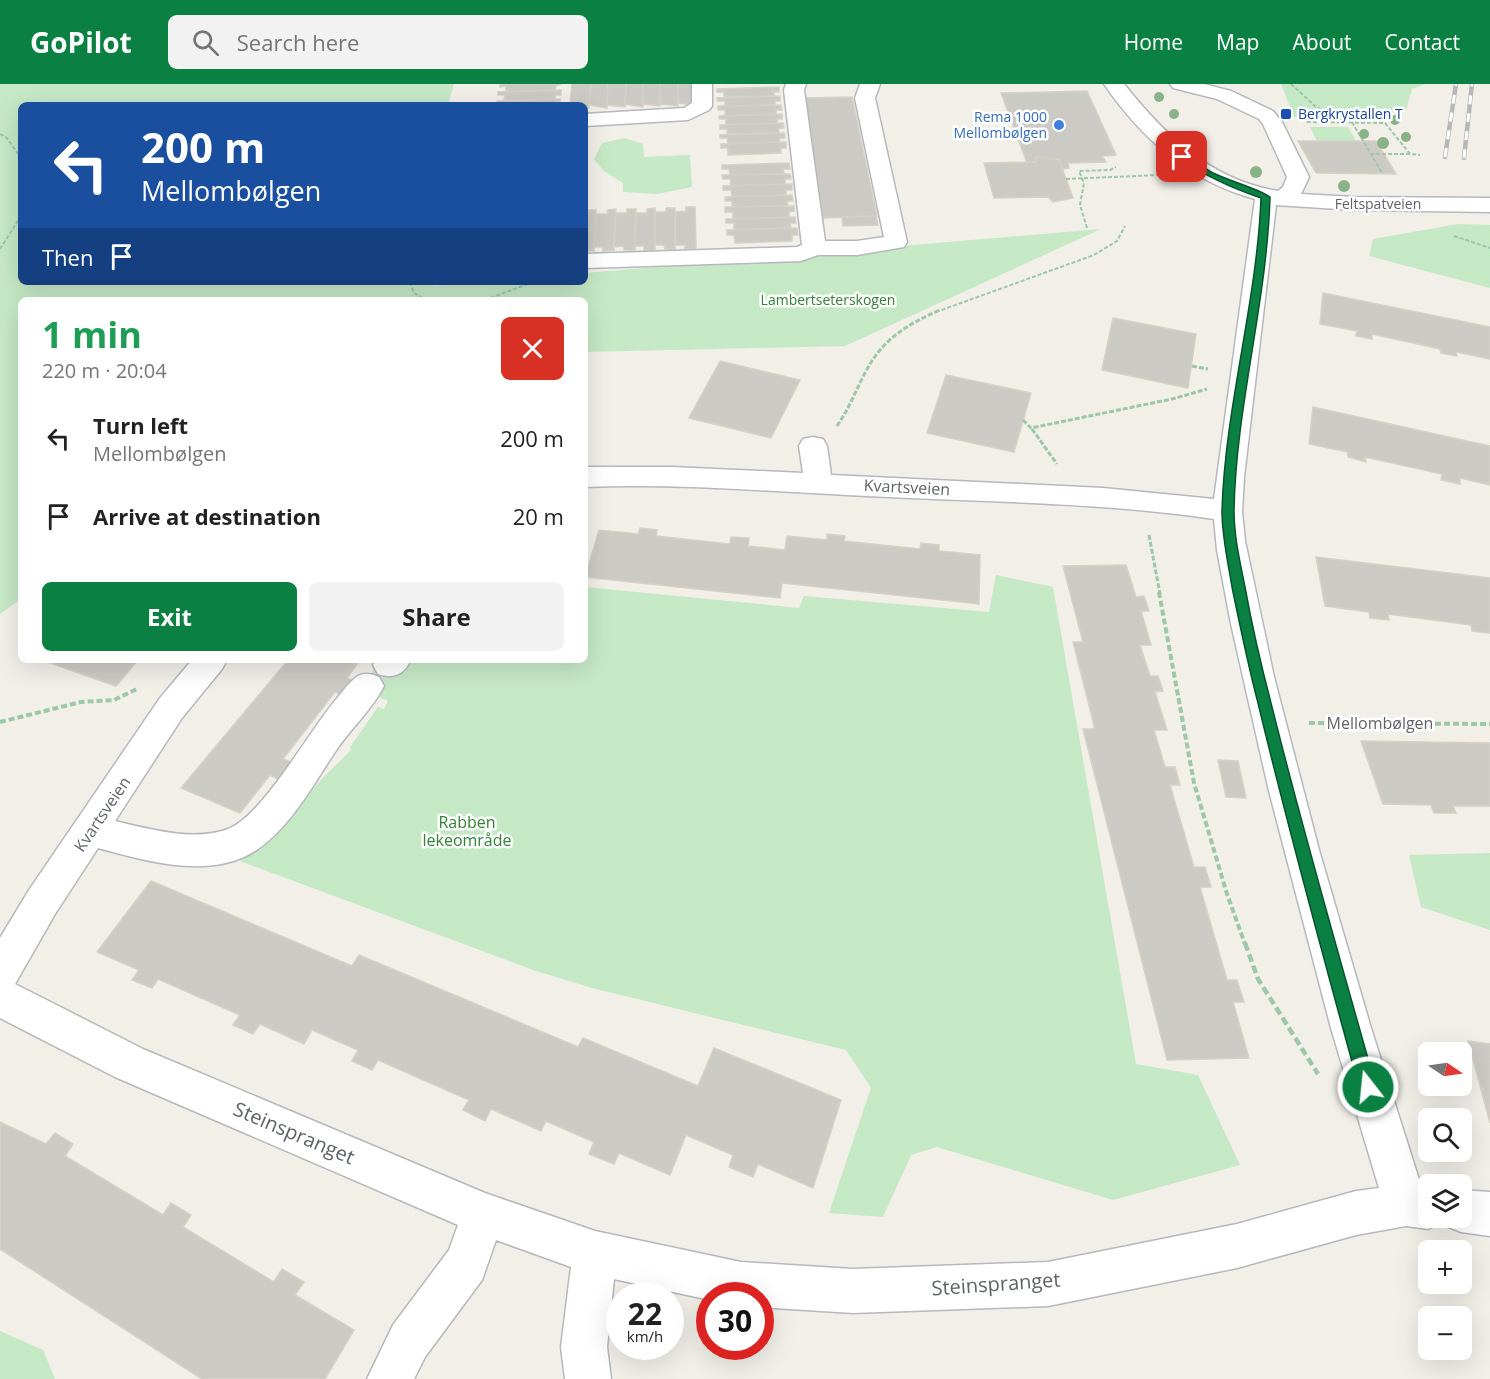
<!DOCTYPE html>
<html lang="en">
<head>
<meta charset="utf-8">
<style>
  :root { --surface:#fff; --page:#f2f2f2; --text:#222; --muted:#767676; --accent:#0b8043 }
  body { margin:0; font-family:"Open Sans",sans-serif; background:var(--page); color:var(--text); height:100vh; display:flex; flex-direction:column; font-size:22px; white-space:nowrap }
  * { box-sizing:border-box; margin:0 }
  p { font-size:20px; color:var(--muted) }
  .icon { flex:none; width:33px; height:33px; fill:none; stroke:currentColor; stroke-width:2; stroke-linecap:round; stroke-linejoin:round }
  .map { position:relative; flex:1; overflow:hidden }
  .drawer { position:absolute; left:18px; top:213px; width:570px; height:366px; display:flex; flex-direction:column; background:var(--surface); border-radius:9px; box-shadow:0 6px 24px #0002 }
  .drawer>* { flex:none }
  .guide { position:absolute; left:18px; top:18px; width:570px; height:183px; border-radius:9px; box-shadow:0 6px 24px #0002; background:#1a4fa0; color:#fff; overflow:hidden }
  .needle { width:39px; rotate:103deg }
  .fabs { position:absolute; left:1418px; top:958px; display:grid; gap:12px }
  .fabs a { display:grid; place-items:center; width:54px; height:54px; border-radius:9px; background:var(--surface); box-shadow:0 6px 24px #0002; font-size:30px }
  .speed { position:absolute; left:606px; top:1198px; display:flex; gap:12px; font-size:30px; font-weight:700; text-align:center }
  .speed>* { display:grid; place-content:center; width:78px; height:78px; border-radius:50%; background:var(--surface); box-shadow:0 6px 24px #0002; line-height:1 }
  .speed small { font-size:15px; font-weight:400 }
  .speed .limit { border:9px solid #d22; background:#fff; color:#111 }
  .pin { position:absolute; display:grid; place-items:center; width:51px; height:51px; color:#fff; margin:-26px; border-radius:12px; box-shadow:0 3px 9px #0006 }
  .me { position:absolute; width:66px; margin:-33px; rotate:344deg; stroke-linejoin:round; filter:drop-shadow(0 0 4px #0008) }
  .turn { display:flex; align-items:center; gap:21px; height:126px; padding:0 24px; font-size:27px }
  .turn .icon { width:78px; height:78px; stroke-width:2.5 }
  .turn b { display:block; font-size:42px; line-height:51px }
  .then { display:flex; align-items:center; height:57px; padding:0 24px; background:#0003; gap:12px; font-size:22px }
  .round { display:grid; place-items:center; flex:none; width:63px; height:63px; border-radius:9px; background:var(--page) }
  .head { display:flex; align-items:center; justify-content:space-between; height:102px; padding:0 24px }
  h1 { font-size:36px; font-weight:700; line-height:45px; color:#1e9e55 }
  .button { display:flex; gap:12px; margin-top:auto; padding:12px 24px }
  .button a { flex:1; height:69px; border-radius:9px; background:var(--accent); color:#fff; font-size:24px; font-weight:700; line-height:69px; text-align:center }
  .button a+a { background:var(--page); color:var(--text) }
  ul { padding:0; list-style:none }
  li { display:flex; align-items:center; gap:18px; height:78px; padding:0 24px }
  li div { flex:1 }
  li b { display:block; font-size:22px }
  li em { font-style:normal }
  header { display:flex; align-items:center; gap:36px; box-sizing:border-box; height:84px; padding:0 30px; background:var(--accent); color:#fff }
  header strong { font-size:28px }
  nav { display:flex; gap:33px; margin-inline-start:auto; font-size:21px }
  .search { width:420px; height:54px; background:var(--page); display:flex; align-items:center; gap:15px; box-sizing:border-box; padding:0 21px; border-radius:9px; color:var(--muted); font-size:22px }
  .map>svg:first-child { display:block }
  .green { fill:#c5e8c5 }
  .building { fill:#cccac5; stroke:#d6d1c6; stroke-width:1.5 }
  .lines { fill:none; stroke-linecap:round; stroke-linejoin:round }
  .minor-casing { stroke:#b5b8bc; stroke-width:3 }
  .path-far3 { stroke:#9cc7a9; stroke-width:2; stroke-dasharray:4 2; stroke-linecap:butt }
  .path-far2 { stroke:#9cc7a9; stroke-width:3; stroke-dasharray:5 2; stroke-linecap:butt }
  .path-far1 { stroke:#9cc7a9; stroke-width:4; stroke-dasharray:6 3; stroke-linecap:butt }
  .path { stroke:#9cc7a9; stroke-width:4.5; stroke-dasharray:8 4; stroke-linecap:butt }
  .minor { fill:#fff; fill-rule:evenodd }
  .rail-casing { stroke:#b6b7b8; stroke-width:4.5 }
  .rail { stroke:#fff; stroke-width:3; stroke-dasharray:9; stroke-linecap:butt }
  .tree { fill:#89b387 }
  .route { fill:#0b8043; stroke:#07532c; stroke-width:1.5 }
  .transit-dot { fill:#1a4fb4; stroke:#fff; stroke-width:2 }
  .shop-dot { fill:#3f7fe0; stroke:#fff; stroke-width:2 }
  .labels { text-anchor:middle; stroke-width:5; stroke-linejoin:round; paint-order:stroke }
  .far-transit-label { font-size:14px; fill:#164399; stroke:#fff; text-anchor:start }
  .far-shop-label { font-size:14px; fill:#366cbe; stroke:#fff; text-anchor:end }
  .far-street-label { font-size:14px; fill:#5f6368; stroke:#fff }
  .far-park-label { font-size:14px; fill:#348238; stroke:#fff }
  .street-label { font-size:16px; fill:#5f6368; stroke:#fff }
  .park-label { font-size:16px; fill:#348238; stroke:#fff }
  .near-street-label { font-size:20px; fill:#5f6368; stroke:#fff }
</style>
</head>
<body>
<header>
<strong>GoPilot</strong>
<div class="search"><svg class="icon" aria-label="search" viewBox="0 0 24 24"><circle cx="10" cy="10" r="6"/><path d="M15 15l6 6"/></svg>Search here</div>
<nav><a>Home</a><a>Map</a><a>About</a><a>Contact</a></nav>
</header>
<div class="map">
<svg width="1490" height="1295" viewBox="0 0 1490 1295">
  <rect width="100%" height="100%" fill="#f1efe8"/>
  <g class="green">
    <polygon points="0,0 454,0 448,21 21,21 21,198 432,198 433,202 476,198 585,198 585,189 1101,145 845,262 585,268 585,216 21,216 21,515 0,530"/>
    <path d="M1281,0H1425L1412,5L1406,26C1369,35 1332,36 1294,33Z"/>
    <polygon points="1310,43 1348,43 1356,57 1317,57"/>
    <polygon points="624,54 643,60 644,73 690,71 692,103 657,110 623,108 623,99 604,87 594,75 602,59"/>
    <polygon points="1458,140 1490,141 1490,204 1369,172 1373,155"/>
    <polygon points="996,491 1053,503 1136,980 1198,991 1240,1081 1113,1116 937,1063 911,1071 883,1133 829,1129 871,1004 846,966 592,904 536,887 240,777 351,666 350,663 378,623 384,625 388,617 360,604 378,580 398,576 585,576 585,503 799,524 804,512 989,528"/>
    <polygon points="1490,769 1490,846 1421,823 1409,771"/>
    <polygon points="0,1247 43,1266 55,1295 0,1295"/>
  </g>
  <g class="building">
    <polygon points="500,0 561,0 556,2 555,6 506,8 506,2 500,3"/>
    <polygon points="572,0 591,0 589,24 585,24 585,21 570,21"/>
    <polygon points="591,0 608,0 607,24 589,21"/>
    <polygon points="608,0 626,0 625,23 607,21"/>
    <polygon points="626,0 643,0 643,23 625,20"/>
    <polygon points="643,0 660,0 660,22 643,20"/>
    <polygon points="660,0 678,0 678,22 660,20"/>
    <polygon points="678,0 695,0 695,21 678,19"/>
    <polygon points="779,3 779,8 774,8 774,12 724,13 724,8 717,8 717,5"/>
    <polygon points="561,6 561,11 555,11 555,15 504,16 505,11 498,11 498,8"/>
    <polygon points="1087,7 1116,71 1102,72 1106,78 1068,79 1069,84 1062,85 1059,76 1036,73 1036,78 1027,79 1001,9"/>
    <polygon points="780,12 780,17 775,17 775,21 725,22 725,17 717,17 717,14"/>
    <polygon points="852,13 877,132 823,134 804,14"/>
    <polygon points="560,15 560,20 554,21 497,20 497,17"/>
    <polygon points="781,21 782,26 776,26 776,30 725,32 725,26 718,26 718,22"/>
    <polygon points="782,30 782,35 777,35 778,40 726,41 726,35 719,35 719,32"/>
    <polygon points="783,39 784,44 778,45 779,49 727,50 727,45 720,45 720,41"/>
    <polygon points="784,49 785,54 779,54 780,59 728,60 727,54 720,54 720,51"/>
    <polygon points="1298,57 1376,57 1396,90 1316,89"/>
    <polygon points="786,58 786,64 781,64 781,69 728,71 728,64 721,64 721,60"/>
    <polygon points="1036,73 1059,76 1073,114 1053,118 1048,113 994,114 984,79 1036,78"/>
    <polygon points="789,79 790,85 783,85 784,90 730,91 729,85 722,85 722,81"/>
    <polygon points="790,90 791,95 785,95 785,100 731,102 730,95 723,95 722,91"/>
    <polygon points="792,100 792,106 786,106 786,111 732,113 731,106 723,106 723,102"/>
    <polygon points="792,111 793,117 787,117 788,122 732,123 732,117 725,117 725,113"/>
    <polygon points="794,122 794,127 789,128 789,133 733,135 733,128 725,128 725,123"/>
    <polygon points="686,123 695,123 696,164 685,165 685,161 675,161 675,128 686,127"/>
    <polygon points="655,124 655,166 644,166 644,162 635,162 636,129 647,129 647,125"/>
    <polygon points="666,124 675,124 675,165 665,165 664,161 655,161 655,128 666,128"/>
    <polygon points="616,125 614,166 603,167 603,163 594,163 596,130 607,130 608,126"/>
    <polygon points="627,125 636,125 635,166 624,166 624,162 614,163 616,129 627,129"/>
    <polygon points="588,126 596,126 594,167 585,167 585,130 588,130"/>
    <polygon points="876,132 878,141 843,142 842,133"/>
    <polygon points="795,133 796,139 790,139 791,144 734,146 734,139 726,139 726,135"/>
    <polygon points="797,144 798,151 792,151 792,157 735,159 734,151 727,151 727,146"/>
    <polygon points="1323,209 1490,243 1490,275 1456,268 1457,272 1441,269 1440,265 1372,250 1372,255 1356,252 1357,247 1320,240"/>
    <polygon points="1113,234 1196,250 1188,304 1102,286"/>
    <polygon points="720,277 800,296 771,354 689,334"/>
    <polygon points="946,291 1031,309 1014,368 927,349"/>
    <polygon points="1313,323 1490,362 1490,401 1460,394 1460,400 1441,396 1442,390 1365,373 1366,378 1348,373 1348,368 1309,360"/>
    <polygon points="640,444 657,446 656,452 730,460 731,453 749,454 748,462 785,466 787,452 827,456 827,450 845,452 844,457 920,465 921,459 939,461 939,467 980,471 979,520 782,499 780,514 585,493 599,446 638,450"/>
    <polygon points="1316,473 1490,494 1490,549 1472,547 1471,541 1388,530 1389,536 1370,534 1369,528 1325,522"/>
    <polygon points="1126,481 1136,513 1144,512 1149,527 1141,527 1151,561 1140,561 1150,592 1158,592 1163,607 1155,608 1167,646 1154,646 1165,683 1175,683 1180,701 1170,701 1194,783 1205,783 1211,803 1200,803 1227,896 1237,896 1244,918 1233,918 1249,974 1167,976 1083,645 1095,645 1073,558 1083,558 1063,482"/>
    <polygon points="42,576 138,576 116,602"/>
    <polygon points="288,576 360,576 347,594 355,597 344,612 335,608 283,675 291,678 278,695 270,691 240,729 181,704"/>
    <polygon points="1361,657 1490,659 1490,722 1453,722 1456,729 1434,729 1431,721 1383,720"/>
    <polygon points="1218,676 1238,677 1246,714 1226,713"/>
    <polygon points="151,797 352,882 359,871 578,963 583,954 698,1002 714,964 841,1016 813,1104 758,1080 753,1093 729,1083 733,1071 686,1051 670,1091 619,1069 614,1080 589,1070 594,1058 546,1037 541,1047 491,1025 485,1037 463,1026 469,1016 378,976 372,986 352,977 358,966 312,946 304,960 260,940 253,950 233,941 240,931 158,895 152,904 132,896 139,886 97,868"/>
    <polygon points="1468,957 1490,960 1490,1039"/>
    <polygon points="0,1038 46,1060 55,1049 73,1060 65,1072 163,1131 171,1119 191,1131 183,1143 274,1198 282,1185 304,1198 295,1211 354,1246 325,1295 202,1295 0,1165"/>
  </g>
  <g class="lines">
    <defs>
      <g id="minor">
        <polygon points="692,0 712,0 712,22 709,26 688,36 585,42 585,30 684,24 692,19"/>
        <polygon points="786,0 806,0 804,6 825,157 857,157 884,153 855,14 860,0 880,0 875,14 907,158 904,163 857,171 818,171 801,177 585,184 585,170 797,163 802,161 784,6"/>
        <path d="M1104,0H1124C1165,51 1210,96 1278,107L1283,103L1287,93L1263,40L1259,35L1217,15L1173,4L1170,0H1204L1231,7L1273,27L1282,38L1309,93L1301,110L1354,113L1490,114V128L1354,126L1276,121L1244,393L1242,428L1245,457L1274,593L1319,766L1371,944L1421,1102L1428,1103V1134H1461V1106L1490,1108V1152L1461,1148L1446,1142L1444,1138L1428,1145L1406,1142L1356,1151L1237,1184L1048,1222L853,1229L760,1223V1212H710V1216L614,1195L607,1263L611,1295H565L561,1263L571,1183L496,1156L482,1196L425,1273L414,1295H367L393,1241L449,1166L458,1141L115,993L0,934V854L29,806L160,614L192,576H227L222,585L182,634L115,737C149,745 194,758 228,745C263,732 312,642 339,612C344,606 351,596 358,592C365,588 372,590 379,593L384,602C372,626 350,645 335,668C313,701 291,742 258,765C212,797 147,777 98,764L55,830L15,900L143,965L485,1109L595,1147L741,1178L853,1185L1048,1178L1237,1140L1356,1107L1379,1104L1331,944L1269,707L1231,540L1217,466L1214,435C1107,419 996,418 888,413C788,409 686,399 585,403V383H672L803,389L799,362L803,355L813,353L823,355L827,362L831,391L1103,404L1214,415L1255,115C1189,97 1142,55 1104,0Z"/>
        <path d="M376,576H411C403,591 394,595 378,590L373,581Z"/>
      </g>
    </defs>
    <use href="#minor" class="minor-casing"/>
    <g class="path-far3">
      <polyline points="1291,0 1315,22 1343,37"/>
      <polyline points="1307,38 1385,39 1410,70 1420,71"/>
      <polyline points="1352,38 1382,89"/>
      <polyline points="0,50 7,54 21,74"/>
      <polyline points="1370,70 1409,70"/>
      <polyline points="1066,95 1158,91"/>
      <polyline points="1087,144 1080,121 1084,99 1079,87 1110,86 1116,83"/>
      <polyline points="1454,152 1490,164"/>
      <polyline points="0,165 21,132"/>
      <polyline points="410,198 414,209 426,216"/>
      <polyline points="485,216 533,198"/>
      <polyline points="936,228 1094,171 1117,157 1125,142"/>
    </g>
    <g class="path-far2">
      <polyline points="1192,282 1208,285"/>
      <polyline points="1023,336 1031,344 1172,315 1207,305"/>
      <path d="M837,342C851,322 858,300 870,280C886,253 912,238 940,226"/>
      <polyline points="1032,345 1057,380"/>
      <polyline points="1149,451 1160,510"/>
    </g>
    <g class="path-far1">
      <polyline points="1159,508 1194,699 1227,810 1245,860"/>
      <polyline points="0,638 81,618 114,616 137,605"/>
      <polyline points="1309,639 1490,640"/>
    </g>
    <polyline class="path" points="1245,859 1258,895 1318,990"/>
    <use href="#minor" class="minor"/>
    <defs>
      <g id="rail">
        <polyline points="1445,73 1456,0"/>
        <polyline points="1464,74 1472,0"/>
      </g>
    </defs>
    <use href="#rail" class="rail-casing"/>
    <use href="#rail" class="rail"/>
  </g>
  <g class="tree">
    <circle cx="1159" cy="13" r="5"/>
    <circle cx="1174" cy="30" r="5"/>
    <circle cx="1395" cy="36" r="5"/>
    <circle cx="1364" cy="50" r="5"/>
    <circle cx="1406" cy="53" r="5"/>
    <circle cx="1383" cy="59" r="6"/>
    <circle cx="1256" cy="88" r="6"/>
    <circle cx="1344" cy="102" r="6"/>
  </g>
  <path class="route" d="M1179,71C1191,70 1202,83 1213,89C1229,97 1257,104 1270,113C1267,218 1236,321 1234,426C1234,453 1240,478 1245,503C1252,542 1261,581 1271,619C1303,748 1340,875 1376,1003L1374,1009L1368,1012L1362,1009L1359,1003C1324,876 1289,748 1258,619C1248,581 1240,542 1232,503C1228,478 1222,453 1222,427C1225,322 1257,219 1261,114C1231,104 1205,92 1179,74Z"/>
  <rect class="transit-dot" x="1280" y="24" width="12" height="12" rx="3"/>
  <circle class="shop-dot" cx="1059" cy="41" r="6"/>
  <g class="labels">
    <g class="far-transit-label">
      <text x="1298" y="35">Bergkrystallen T</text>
    </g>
    <g class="far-shop-label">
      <text x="1047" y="38">Rema 1000<tspan x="1047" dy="16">Mellombølgen</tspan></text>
    </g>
    <g class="far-street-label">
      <text x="1378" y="125">Feltspatveien</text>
    </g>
    <g class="far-park-label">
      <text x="828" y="221">Lambertseterskogen</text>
    </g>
    <g class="street-label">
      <text transform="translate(907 403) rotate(3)" y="6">Kvartsveien</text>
      <text x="1380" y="645">Mellombølgen</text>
      <text transform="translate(102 730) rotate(-56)" y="6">Kvartsveien</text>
    </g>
    <g class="park-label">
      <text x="467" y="744">Rabben<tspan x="467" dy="18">lekeområde</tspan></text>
    </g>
    <g class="near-street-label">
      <text transform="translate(294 1049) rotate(23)" y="7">Steinspranget</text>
      <text transform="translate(996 1200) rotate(-4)" y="7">Steinspranget</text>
    </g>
  </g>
</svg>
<div class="fabs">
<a><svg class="needle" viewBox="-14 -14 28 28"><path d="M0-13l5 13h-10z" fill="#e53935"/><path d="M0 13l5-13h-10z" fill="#767676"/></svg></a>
<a><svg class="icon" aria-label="search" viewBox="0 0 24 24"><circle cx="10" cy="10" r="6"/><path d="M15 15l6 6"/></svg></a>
<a><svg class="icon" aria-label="layers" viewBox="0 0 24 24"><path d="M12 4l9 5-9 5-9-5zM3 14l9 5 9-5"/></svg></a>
<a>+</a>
<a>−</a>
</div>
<div class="speed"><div>22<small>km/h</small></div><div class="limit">30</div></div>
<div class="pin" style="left:1182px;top:73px;background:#d93025"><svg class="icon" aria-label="arrive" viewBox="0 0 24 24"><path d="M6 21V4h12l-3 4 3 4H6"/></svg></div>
<svg class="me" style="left:1368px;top:1003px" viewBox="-20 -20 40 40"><circle r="17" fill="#0b8043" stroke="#fff" stroke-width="3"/><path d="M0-11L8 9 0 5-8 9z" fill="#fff"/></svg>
<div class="guide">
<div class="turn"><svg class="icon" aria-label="left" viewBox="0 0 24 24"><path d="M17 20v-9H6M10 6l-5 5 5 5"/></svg><div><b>200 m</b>Mellombølgen</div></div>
<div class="then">Then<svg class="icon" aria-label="arrive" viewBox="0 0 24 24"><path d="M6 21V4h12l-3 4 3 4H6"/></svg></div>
</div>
<section class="drawer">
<div class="head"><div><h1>1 min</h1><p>220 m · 20:04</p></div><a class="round" style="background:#d93025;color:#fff"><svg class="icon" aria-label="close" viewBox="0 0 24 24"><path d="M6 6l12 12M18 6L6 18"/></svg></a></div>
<ul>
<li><svg class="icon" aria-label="left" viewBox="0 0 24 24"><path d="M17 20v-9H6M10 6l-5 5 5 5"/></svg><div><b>Turn left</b><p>Mellombølgen</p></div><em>200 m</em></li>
<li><svg class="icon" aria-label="arrive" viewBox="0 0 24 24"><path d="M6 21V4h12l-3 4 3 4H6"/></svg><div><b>Arrive at destination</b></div><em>20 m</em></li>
</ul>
<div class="button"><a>Exit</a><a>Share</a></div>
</section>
</div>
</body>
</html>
